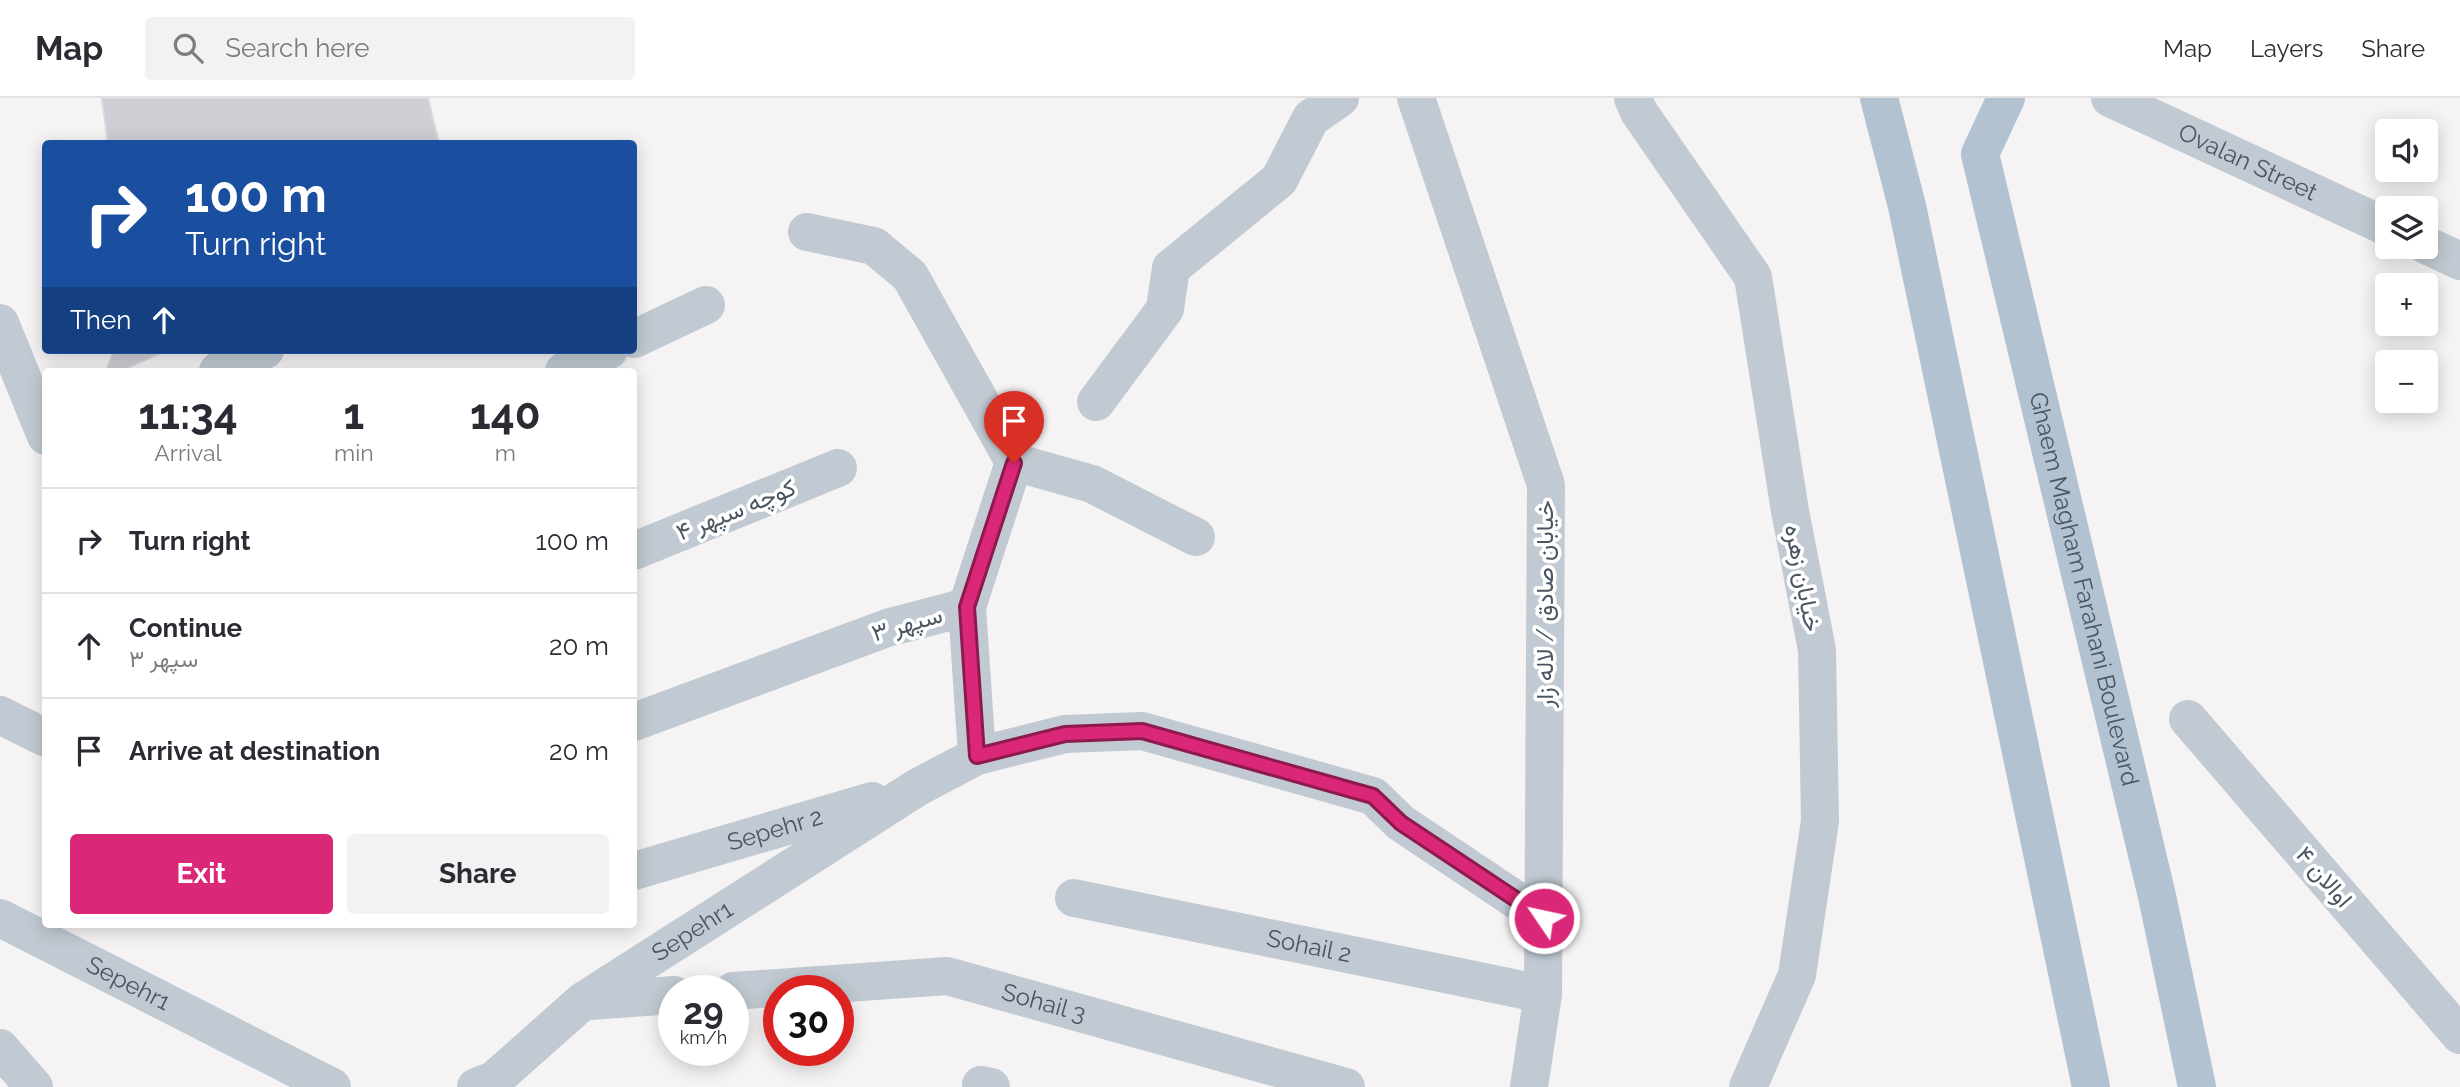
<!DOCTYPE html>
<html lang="en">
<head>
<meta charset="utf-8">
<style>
  :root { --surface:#fff; --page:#f2f2f3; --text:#2b2b33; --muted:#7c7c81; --line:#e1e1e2; --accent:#db2777 }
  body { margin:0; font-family:Raleway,Vazirmatn,sans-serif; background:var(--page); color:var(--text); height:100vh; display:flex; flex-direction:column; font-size:26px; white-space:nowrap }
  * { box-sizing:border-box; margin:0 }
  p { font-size:23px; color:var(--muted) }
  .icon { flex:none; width:38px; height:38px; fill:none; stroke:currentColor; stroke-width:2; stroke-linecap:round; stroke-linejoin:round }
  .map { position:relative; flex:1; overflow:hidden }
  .details { position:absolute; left:42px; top:270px; width:595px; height:560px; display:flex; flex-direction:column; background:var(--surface); border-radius:7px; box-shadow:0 4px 18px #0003 }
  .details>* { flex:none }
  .top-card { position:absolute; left:42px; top:42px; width:595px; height:214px; border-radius:7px; box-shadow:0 4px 18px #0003; background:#1a4fa0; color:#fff; overflow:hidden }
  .tools { position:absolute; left:2375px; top:21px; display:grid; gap:14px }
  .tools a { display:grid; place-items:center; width:63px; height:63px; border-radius:7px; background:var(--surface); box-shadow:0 4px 18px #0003; font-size:35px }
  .speed { position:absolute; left:658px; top:877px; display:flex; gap:14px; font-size:35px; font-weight:700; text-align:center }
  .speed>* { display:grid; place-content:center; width:91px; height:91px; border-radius:50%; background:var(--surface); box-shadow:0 4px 18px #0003; line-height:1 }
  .speed small { font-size:18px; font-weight:400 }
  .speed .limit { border:10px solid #d22; background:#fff; color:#111 }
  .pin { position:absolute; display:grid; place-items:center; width:60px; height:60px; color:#fff; margin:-72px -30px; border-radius:50% 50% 50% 0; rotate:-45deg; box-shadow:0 0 7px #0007 }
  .pin .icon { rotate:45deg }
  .me { position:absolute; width:77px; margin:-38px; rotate:304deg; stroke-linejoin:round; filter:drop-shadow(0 0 5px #0008) }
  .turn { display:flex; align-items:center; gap:24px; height:147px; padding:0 28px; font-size:32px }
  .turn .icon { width:91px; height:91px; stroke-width:2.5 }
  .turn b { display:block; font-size:49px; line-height:60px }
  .then { display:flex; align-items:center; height:66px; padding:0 28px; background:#0003; gap:14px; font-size:26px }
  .eta { display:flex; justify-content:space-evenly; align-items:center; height:119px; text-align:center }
  .eta b { font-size:42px; font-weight:700; line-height:49px }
  .cta { display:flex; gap:14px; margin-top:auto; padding:14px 28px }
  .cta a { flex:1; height:80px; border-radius:7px; background:var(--accent); color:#fff; font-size:28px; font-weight:700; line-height:80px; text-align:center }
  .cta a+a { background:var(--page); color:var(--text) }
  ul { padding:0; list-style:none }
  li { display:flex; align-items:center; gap:21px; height:105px; padding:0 28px; border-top:2px solid var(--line) }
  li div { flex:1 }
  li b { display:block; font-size:26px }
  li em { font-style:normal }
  header { display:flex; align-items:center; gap:42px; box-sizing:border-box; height:98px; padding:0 35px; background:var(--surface); border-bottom:2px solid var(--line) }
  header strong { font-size:33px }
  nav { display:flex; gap:38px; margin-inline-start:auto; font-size:24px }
  .search { width:490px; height:63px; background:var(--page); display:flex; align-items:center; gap:18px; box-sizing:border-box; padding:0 24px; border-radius:7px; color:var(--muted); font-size:26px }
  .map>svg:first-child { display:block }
  .building { fill:#cdcfd5; stroke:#d7d9de; stroke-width:2 }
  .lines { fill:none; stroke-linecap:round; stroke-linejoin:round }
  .minor { stroke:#c1cad2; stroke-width:38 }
  .major { stroke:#b3c2d1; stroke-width:38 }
  .route-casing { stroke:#8e194d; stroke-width:18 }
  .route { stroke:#db2777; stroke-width:12 }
  .labels { text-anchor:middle; stroke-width:7; stroke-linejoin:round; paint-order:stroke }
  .street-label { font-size:24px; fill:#4a5661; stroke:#fff }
</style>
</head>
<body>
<header>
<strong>Map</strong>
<div class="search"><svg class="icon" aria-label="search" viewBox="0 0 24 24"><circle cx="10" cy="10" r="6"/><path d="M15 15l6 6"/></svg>Search here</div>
<nav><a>Map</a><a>Layers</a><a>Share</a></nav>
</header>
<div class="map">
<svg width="2460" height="989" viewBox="0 0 2460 989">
  <rect width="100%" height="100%" fill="#f5f3f3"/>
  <g class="building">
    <polygon points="102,0 428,0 439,46 108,46"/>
    <polygon points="114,252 167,252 121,273 106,273"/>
  </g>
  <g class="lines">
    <g class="minor">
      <polyline points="1416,0 1546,387 1543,896 1529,989"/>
      <polyline points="1633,0 1639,14 1753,179 1790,413 1817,552 1820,723 1797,877 1748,989"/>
      <path id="s1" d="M2110,0L2387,129"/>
      <polyline points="807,134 874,148 910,178 1014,364 967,509 977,658"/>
      <polyline points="2426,147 2460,163"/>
      <polyline points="0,225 46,338"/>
      <polyline points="634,241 706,207"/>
      <polyline points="218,273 265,252"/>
      <polyline points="564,273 609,252"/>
      <polyline points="1096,304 1165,211 1171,170 1279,82 1311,20 1340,0"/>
      <polyline points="1014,364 1092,386 1196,439"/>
      <polyline points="634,453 838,370"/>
      <polyline points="0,617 46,640"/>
      <polyline points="2188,621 2460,937"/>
      <polyline points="634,624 887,530 967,509"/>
      <path id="s2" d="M634,773L872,703"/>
      <path id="s3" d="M1074,800L1543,896"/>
      <path id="s4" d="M0,820L332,989"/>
      <path id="s5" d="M733,893L947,878L1346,989"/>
      <polyline points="589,903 674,897"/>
      <polyline points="0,950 34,989"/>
      <polyline points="981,987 991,989"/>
      <path id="s6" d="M476,989L494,982L583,903L918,689L977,658L1065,636L1142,633L1373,698L1401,725L1543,820"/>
    </g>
    <g class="major">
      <polyline points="1879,0 1907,108 2091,989"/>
      <path id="s7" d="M2006,0L1980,56L2157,798L2197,989"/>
    </g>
  </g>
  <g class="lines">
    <defs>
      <polyline id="route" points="1014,365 967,509 977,658 1065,636 1142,633 1373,698 1401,725 1544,820"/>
    </defs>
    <use href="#route" class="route-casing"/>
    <use href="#route" class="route"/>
  </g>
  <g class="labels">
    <g class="street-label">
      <text dy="8" stroke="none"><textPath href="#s1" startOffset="152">Ovalan Street</textPath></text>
      <text transform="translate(736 412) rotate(-22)" y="8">کوچه سپهر ۴</text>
      <text transform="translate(1803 480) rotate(79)" y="8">خیابان زهره</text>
      <text dy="8" stroke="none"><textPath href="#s7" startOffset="509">Ghaem Magham Farahani Boulevard</textPath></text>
      <text transform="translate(1545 506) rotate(-90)" y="8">خیابان صادق / لاله زار</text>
      <text transform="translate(907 526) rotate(-16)" y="8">سپهر ۳</text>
      <text dy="8" stroke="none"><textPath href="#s2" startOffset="147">Sepehr 2</textPath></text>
      <text transform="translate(2324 779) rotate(49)" y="8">اوالان ۴</text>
      <text dy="8" stroke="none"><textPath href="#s6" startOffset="268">Sepehr1</textPath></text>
      <text dy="8" stroke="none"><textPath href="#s3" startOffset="240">Sohail 2</textPath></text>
      <text dy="8" stroke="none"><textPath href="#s4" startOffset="144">Sepehr1</textPath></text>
      <text dy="8" stroke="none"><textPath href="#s5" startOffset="315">Sohail 3</textPath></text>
    </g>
  </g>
</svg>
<div class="tools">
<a><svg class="icon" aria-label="sound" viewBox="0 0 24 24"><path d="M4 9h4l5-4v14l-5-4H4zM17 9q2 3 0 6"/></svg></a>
<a><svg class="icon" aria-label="layers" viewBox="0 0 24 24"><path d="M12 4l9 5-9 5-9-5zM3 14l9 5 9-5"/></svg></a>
<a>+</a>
<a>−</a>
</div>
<div class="speed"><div>29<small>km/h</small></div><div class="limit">30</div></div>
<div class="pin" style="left:1014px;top:365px;background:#d93025"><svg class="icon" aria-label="arrive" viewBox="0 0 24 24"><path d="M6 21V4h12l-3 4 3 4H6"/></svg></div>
<svg class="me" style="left:1544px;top:820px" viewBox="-20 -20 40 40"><circle r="17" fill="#db2777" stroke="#fff" stroke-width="3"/><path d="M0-11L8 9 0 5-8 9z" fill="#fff"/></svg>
<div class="top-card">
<div class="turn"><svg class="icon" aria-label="right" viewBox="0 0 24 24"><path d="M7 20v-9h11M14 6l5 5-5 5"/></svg><div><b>100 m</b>Turn right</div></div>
<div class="then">Then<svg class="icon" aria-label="ahead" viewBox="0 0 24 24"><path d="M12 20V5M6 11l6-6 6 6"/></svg></div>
</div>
<section class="details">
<div class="eta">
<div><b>11:34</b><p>Arrival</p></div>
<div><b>1</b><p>min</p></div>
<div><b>140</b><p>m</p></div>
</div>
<ul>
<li><svg class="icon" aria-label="right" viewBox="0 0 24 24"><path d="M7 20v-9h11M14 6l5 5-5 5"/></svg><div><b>Turn right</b></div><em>100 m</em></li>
<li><svg class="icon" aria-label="ahead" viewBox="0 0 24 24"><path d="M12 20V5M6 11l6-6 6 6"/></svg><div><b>Continue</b><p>سپهر ۳</p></div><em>20 m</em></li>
<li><svg class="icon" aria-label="arrive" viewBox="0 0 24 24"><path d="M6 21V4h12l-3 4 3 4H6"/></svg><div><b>Arrive at destination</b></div><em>20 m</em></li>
</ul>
<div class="cta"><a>Exit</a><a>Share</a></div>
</section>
</div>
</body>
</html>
